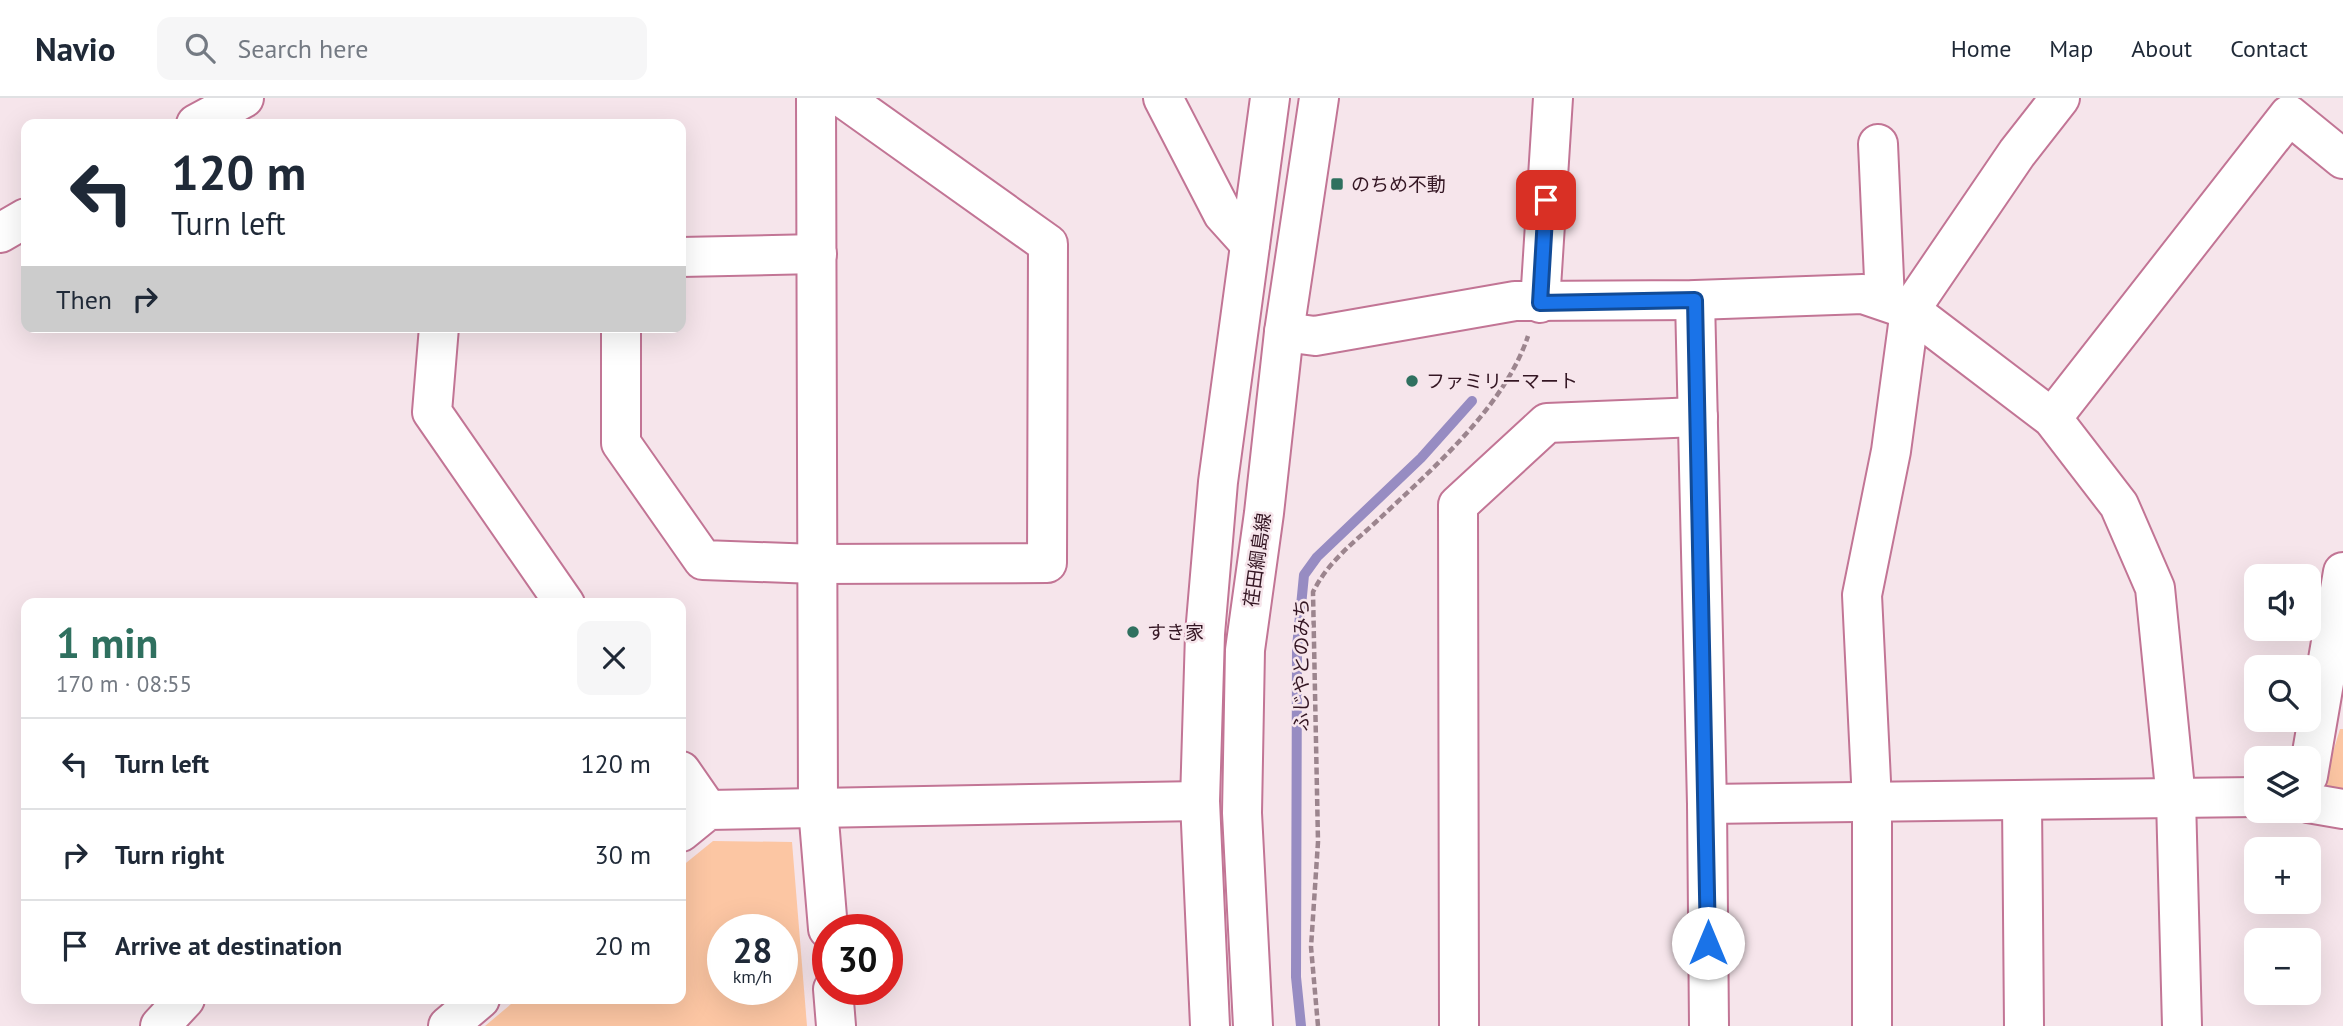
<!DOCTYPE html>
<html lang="en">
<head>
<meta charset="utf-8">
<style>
  :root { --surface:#fff; --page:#f6f6f7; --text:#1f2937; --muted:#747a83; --line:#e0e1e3; --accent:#2f705f }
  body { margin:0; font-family:"PT Sans","Noto Sans JP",sans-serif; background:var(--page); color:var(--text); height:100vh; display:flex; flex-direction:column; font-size:26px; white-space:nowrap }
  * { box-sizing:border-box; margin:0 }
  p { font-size:23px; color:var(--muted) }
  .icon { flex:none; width:38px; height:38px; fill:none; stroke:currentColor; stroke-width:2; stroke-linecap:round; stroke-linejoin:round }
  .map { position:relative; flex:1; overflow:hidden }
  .sheet { position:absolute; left:21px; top:500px; width:665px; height:406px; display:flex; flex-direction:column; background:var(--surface); border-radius:14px; box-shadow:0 7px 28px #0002 }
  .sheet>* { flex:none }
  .guide { position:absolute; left:21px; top:21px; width:665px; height:214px; border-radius:14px; box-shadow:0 7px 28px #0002; background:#fff; color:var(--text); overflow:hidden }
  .tools { position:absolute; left:2244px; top:466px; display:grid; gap:14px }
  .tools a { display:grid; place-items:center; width:77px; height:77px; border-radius:14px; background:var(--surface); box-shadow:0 7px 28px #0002; font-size:35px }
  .speed { position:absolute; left:707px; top:816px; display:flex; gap:14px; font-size:35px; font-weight:700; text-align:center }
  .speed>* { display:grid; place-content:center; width:91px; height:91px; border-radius:50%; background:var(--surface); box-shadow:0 7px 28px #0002; line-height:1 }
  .speed small { font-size:18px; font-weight:400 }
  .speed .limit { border:10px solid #d22; background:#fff; color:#111 }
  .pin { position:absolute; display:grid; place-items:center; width:60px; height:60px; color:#fff; margin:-30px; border-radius:14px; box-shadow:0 4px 10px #0006 }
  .me { position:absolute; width:77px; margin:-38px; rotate:0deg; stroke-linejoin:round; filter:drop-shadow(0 0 5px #0008) }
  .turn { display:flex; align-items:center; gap:24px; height:147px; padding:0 35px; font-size:32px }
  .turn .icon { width:91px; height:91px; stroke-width:2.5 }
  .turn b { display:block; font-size:49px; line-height:60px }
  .then { display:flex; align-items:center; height:66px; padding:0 35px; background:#0003; gap:14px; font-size:26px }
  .round { display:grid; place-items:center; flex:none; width:74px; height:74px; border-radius:14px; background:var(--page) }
  .summary { display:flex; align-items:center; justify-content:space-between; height:119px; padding:0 35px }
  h1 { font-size:42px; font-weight:600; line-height:52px; color:var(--accent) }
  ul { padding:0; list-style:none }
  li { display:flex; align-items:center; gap:21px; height:91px; padding:0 35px; border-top:2px solid var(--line) }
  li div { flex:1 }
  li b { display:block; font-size:26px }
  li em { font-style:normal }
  header { display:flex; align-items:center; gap:42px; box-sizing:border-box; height:98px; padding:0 35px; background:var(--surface); border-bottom:2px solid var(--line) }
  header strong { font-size:33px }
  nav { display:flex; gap:38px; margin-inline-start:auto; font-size:24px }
  .search { width:490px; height:63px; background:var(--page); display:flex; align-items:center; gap:18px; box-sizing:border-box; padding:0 24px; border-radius:14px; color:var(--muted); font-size:26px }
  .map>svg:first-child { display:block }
  .green { fill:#fcc6a3; fill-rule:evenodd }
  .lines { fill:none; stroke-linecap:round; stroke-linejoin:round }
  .stream { stroke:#978cc2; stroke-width:10 }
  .minor-casing { stroke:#c27595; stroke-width:42 }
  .major-casing { stroke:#c27595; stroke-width:42 }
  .path { stroke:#9c858e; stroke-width:4.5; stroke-dasharray:7 3.5; stroke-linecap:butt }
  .minor { stroke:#fff; stroke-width:38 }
  .major { stroke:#fff; stroke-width:38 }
  .route-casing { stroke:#114b97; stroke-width:18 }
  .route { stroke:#1a73e8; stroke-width:12 }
  .poi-dot { fill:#2f705f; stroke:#f6e5eb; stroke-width:2.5 }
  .labels { text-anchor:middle; stroke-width:5; stroke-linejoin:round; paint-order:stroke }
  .poi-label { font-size:19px; fill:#341623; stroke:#f6e5eb; text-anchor:start }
  .street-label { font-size:19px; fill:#341623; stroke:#f6e5eb }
</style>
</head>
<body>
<header>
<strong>Navio</strong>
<div class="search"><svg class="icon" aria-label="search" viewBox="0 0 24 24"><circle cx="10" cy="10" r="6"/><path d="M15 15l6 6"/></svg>Search here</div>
<nav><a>Home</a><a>Map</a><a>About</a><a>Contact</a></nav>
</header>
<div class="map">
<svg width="2343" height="928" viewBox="0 0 2343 928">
  <rect width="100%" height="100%" fill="#f6e5eb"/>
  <g class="green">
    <polygon points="2340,631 2343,631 2343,693 2323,687"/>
    <path d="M713,743L792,744L807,928H485L517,901H681V769ZM723,831H782V891H723Z"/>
  </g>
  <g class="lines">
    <polyline class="stream" points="1301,928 1296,879 1297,549 1304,477 1317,459 1421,360 1472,303"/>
    <defs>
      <g id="minor">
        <polyline points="816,0 818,710 828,831"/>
        <polyline points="1163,0 1223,116 1250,146"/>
        <polyline points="196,26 244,0"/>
        <polyline points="1878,46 1885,203"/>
        <polyline points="0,135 26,120"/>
        <polyline points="681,159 817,156"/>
        <polyline points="1695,202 1707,706 1709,928"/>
        <polyline points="1540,205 1553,0"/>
        <polyline points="439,229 432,314 565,506"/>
        <polyline points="621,229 621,345 703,462 816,466 1047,465 1048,146 843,0"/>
        <polyline points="1284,234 1315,238 1515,203 1695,202 1863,196 1910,212 2052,320 2119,407 2155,490 2176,701 2182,928"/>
        <polyline points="2052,320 2289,17 2343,61"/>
        <polyline points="681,673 708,712"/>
        <polyline points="2308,678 2343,474"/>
        <polyline points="2022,704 2024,928"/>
        <polyline points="2308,705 2343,711"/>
        <polyline points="1707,706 2256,699"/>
        <polyline points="681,734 708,712 1200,703"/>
        <polyline points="833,891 836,928"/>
        <polyline points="160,928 185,901"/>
        <polyline points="448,928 480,901"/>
        <polyline points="1459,928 1458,407 1547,325 1698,319"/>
        <polyline points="1872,928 1872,704 1862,497 1891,353 1910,212 2017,55 2060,0"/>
      </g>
      <g id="major">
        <polyline points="1210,928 1200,703 1205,536 1218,384 1270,0"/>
        <polyline points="1253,928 1242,715 1245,552 1264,415 1284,234 1319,0"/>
      </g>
    </defs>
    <use href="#minor" class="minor-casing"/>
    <use href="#major" class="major-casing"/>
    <path class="path" d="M1318,928L1311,849L1318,744L1313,494C1328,464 1352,446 1377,423C1431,372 1504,310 1528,238"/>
    <use href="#minor" class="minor"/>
    <use href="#major" class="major"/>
  </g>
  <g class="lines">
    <defs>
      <polyline id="route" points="1546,102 1540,205 1695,202 1708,845"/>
    </defs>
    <use href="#route" class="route-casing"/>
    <use href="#route" class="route"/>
  </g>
  <g class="poi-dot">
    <rect x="1330" y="79" width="14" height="14" rx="3.5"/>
    <circle cx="1412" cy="283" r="7"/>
    <circle cx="1133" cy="534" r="7"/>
  </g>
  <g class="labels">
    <g class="poi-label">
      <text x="1351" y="93">のちめ不動</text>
      <text x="1426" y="290">ファミリーマート</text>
      <text x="1147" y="541">すき家</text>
    </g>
    <g class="street-label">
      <text transform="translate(1257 462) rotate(-82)" y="7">荏田綱島線</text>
      <text transform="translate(1301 567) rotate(-90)" y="7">ふじやとのみち</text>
    </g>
  </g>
</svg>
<div class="tools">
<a><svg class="icon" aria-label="sound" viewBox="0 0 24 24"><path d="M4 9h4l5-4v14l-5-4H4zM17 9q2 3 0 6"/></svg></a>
<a><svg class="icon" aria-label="search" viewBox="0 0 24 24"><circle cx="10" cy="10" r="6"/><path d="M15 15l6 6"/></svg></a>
<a><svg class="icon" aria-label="layers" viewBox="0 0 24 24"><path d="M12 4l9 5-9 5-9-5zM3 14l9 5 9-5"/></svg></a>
<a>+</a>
<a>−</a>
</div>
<div class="speed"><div>28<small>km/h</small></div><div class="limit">30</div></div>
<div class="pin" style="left:1546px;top:102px;background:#d93025"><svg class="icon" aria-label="arrive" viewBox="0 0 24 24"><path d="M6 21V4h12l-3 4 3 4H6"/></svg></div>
<svg class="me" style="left:1708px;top:845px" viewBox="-20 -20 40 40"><circle r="19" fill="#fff"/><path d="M0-13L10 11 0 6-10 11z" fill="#1a73e8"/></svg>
<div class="guide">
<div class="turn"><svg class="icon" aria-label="left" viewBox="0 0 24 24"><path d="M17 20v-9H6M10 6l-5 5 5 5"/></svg><div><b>120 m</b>Turn left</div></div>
<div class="then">Then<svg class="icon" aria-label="right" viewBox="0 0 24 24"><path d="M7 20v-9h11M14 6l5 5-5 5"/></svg></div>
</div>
<section class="sheet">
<div class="summary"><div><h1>1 min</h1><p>170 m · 08:55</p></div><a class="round"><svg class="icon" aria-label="close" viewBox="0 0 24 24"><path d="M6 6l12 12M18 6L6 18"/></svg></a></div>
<ul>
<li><svg class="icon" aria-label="left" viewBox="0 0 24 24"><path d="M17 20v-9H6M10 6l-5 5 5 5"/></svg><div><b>Turn left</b></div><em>120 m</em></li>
<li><svg class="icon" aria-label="right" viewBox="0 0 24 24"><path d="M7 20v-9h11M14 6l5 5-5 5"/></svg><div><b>Turn right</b></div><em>30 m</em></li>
<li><svg class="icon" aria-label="arrive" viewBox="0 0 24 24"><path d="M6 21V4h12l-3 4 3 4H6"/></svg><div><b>Arrive at destination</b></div><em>20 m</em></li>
</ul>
</section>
</div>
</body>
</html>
